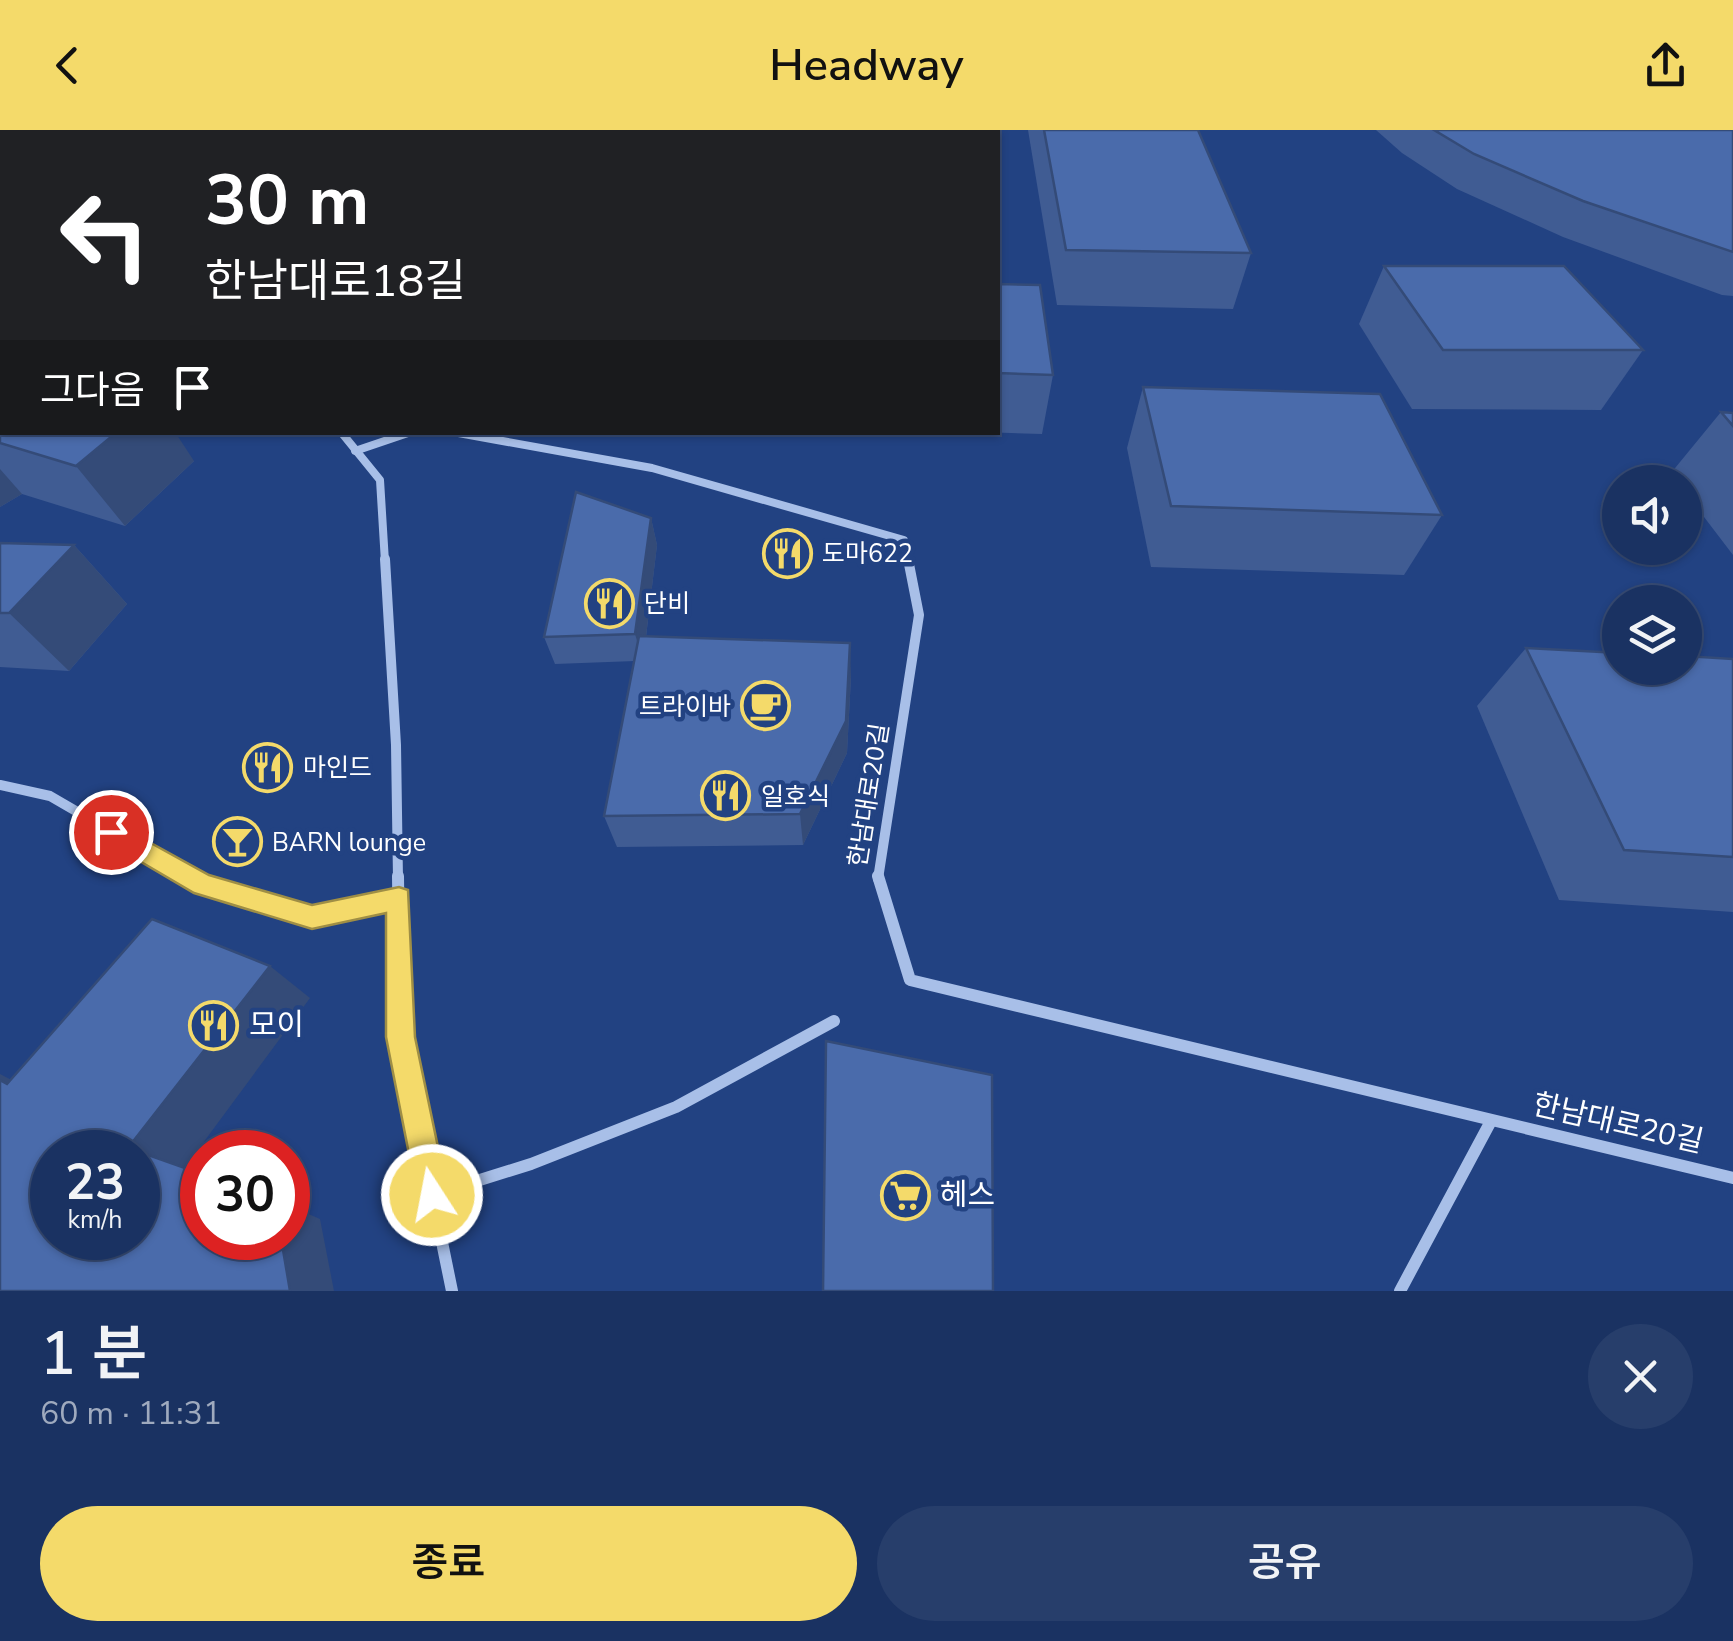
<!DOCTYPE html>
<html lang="ko">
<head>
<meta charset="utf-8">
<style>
  :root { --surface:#1a3262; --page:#273e6b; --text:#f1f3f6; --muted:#9faabe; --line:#384d77; --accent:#f4da6a }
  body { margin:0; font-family:"Nunito Sans","Noto Sans KR",sans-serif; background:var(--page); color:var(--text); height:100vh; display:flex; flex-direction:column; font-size:38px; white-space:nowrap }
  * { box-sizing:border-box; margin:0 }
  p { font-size:32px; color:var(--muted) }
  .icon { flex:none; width:55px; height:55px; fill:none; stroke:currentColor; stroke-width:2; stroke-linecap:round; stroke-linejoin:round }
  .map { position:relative; height:1161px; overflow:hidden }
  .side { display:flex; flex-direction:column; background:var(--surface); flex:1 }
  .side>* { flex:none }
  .top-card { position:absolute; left:0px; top:0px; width:1000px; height:305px; box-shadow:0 2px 8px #0004,0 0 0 2px var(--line); background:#202124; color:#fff; overflow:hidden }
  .controls { position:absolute; left:1602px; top:335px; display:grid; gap:20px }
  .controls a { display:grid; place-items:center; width:100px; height:100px; border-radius:50%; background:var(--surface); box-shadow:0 2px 8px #0004,0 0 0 2px var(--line); font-size:50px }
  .speed { position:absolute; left:30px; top:1000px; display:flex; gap:20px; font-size:50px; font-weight:700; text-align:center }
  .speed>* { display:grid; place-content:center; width:130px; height:130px; border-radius:50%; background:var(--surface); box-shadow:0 2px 8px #0004,0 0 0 2px var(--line); line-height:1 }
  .speed small { font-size:25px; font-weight:400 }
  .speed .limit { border:15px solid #d22; background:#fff; color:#111 }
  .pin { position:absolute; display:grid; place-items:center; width:85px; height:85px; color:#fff; margin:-42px; border:5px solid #fff; border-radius:50%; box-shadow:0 2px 10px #0007 }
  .me { position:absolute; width:110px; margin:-55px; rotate:349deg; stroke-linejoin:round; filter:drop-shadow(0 0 8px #0008) }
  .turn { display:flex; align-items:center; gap:35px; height:210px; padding:0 40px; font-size:45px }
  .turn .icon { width:130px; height:130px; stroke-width:2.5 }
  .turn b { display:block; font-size:70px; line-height:85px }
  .then { display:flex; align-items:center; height:95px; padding:0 40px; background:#0003; gap:20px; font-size:38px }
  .round { display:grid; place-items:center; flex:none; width:105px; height:105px; border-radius:52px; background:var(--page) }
  .head { display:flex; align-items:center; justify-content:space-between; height:170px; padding:0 40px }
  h1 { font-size:60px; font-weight:600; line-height:75px }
  .cta { display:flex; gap:20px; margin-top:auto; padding:20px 40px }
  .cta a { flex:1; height:115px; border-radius:60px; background:var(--accent); color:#111; font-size:40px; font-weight:600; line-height:115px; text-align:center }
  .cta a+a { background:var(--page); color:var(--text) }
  header { display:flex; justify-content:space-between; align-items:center; height:130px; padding:0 40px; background:var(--accent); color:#111; font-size:45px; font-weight:600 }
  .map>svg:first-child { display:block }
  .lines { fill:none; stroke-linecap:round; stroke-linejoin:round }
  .street-far2 { stroke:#a8bfe8; stroke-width:8 }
  .street-far1 { stroke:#a8bfe8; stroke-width:10 }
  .street { stroke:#a8bfe8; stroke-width:12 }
  .wall { fill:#405c93 }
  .shaded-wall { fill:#344b78 }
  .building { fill:#4a6bab; stroke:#344b78; stroke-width:2.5; fill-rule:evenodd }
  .route { fill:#f4da6a; stroke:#9f8e45; stroke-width:2.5 }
  .labels { text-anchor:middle; stroke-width:9; stroke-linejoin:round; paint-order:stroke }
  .poi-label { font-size:25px; fill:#fff; stroke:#224282; text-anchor:start }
  .street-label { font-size:25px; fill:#fff; stroke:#224282 }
  .near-poi-label { font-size:30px; fill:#fff; stroke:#224282; text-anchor:start }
  .near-street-label { font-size:30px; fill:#fff; stroke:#224282 }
</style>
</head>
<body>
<header><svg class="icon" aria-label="back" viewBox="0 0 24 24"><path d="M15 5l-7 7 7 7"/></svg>Headway<svg class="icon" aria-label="share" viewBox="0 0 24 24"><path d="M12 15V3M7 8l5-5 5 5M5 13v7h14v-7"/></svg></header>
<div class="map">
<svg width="1733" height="1161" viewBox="0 0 1733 1161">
  <rect width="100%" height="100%" fill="#224282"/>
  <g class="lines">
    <g class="street-far2">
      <polyline points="341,302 380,350 385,432"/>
      <polyline points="453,302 652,338 904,410 908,432"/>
      <polyline points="355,321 411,302"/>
    </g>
    <g class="street-far1">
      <polyline points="385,429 396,615 398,749"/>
      <polyline points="0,655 50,666 193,749"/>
      <polyline points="878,749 919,485 908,429"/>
    </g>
    <g class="street">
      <polyline points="188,746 203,755 312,787 399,769"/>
      <polyline points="398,746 400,907 452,1161"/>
      <polyline points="878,746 910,850 1733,1048"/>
      <polyline points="432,1065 531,1034 676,977 834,891"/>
      <polyline points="1400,1161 1491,991"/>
    </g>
  </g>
  <g class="wall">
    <polygon points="0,0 872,0 871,2 2,2 2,302 194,331 125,396 22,364 0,377"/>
    <polygon points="1028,0 1198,0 1251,123 1233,179 1057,175"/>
    <polygon points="1376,0 1733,0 1733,166 1722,165 1563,107 1457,59 1402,23"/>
    <polygon points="1384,136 1643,220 1601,280 1412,279 1359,194"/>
    <polygon points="998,154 1053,245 1042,304 981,302 998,302"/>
    <polygon points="1143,257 1442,385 1404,445 1151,437 1127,318"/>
    <polygon points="1721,282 1733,283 1733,425 1685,362 1685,352 1678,352 1671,343"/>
    <polygon points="651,388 657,415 646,507 851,547 847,623 803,715 617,717 604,686 635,531 555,534 544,507"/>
    <polygon points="0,413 74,415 127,474 69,541 0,537"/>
    <polygon points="1526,518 1733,529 1733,782 1559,770 1477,576"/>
  </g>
  <g class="shaded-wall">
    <polygon points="252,0 284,0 286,2 248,2"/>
    <polygon points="117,302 175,302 194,331 125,396 76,336"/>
    <polygon points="0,339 22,364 0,377"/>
    <polygon points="651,388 657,415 643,531 635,504"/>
    <polygon points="74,415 127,474 69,541 9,483"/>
    <polygon points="850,513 851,547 847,623 803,715 800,684"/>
    <polygon points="270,836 310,868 183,1040 128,1018"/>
    <polygon points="0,944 69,980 0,950"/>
    <polygon points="288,1075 320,1089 334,1161 290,1161 281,1108 288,1108"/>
  </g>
  <g class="building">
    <polygon points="0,0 252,0 248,2 2,2 2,302 117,302 76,336 0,313"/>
    <rect x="792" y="0" width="77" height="2"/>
    <polygon points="1044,0 1198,0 1251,123 1066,120"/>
    <polygon points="1434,0 1733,0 1733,122 1583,71 1474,24"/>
    <polygon points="1384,136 1564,136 1643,220 1443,220"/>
    <polygon points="998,154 1040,155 1053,245 998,243"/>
    <polygon points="1143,257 1380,264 1442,385 1171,376"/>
    <polygon points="1721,282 1733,283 1733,296"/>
    <polygon points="576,362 651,388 635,504 544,507"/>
    <polygon points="0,413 74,415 9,483 0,483"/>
    <polygon points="639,506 850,513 846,591 800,684 604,686"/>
    <polygon points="1526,518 1620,523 1620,538 1685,538 1685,526 1733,529 1733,727 1624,720"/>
    <path d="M152,789L270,836L128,1018L202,1044V1108H281L290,1161H0V950L7,954ZM52,1022H138V1108H52Z"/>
    <polygon points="826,911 992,945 993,1161 823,1161"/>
  </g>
  <polygon class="route" points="111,691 209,745 312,775 399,757 408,760 415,907 448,1065 444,1077 432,1081 421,1077 417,1065 386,907 386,783 312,799 194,763 102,709 99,702"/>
  <defs>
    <symbol id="restaurant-ring" viewBox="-11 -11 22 22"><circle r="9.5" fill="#224282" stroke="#f4da6a" stroke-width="1.5"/><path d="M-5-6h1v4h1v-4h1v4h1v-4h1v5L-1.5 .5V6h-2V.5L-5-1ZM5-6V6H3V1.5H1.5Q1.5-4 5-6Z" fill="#f4da6a"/></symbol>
    <symbol id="cafe-ring" viewBox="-11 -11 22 22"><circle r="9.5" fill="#224282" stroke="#f4da6a" stroke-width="1.5"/><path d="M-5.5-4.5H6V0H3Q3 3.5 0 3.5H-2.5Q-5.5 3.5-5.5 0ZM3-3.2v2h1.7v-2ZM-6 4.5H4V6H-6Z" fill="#f4da6a"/></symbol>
    <symbol id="bar-ring" viewBox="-11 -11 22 22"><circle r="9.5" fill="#224282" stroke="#f4da6a" stroke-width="1.5"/><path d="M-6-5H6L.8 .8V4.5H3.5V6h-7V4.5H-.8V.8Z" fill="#f4da6a"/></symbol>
    <symbol id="supermarket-ring" viewBox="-11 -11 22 22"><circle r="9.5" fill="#224282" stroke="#f4da6a" stroke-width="1.5"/><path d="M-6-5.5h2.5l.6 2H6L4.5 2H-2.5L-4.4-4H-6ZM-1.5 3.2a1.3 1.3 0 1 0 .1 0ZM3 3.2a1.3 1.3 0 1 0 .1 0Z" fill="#f4da6a"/></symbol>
  </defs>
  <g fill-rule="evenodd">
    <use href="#restaurant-ring" x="760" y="396" width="55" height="55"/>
    <use href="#restaurant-ring" x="582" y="446" width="55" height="55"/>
    <use href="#cafe-ring" x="738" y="548" width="55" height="55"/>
    <use href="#restaurant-ring" x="240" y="610" width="55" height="55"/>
    <use href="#restaurant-ring" x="698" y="638" width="55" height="55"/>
    <use href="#bar-ring" x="210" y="684" width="55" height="55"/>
    <use href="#restaurant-ring" x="186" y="868" width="55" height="55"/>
    <use href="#supermarket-ring" x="878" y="1038" width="55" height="55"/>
  </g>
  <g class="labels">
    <g class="poi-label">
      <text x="822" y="432">도마622</text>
      <text x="644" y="482">단비</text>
      <text x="731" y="585" text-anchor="end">트라이바</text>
      <text x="303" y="646">마인드</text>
      <text x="761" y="675">일호식</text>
      <text x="272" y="721">BARN lounge</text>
    </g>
    <g class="street-label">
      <text transform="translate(868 665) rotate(-81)" y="9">한남대로20길</text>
    </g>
    <g class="near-poi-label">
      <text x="249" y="905">모이</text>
      <text x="940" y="1075">헤스</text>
    </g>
    <g class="near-street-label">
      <text transform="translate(1618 993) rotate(13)" y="10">한남대로20길</text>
    </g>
  </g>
</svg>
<div class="controls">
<a><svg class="icon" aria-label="sound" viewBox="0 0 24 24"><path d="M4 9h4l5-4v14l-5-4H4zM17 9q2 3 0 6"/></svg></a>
<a><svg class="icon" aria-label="layers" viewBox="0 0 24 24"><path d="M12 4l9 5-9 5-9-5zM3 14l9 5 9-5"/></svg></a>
</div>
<div class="speed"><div>23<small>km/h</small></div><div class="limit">30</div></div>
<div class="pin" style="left:111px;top:702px;background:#d93025"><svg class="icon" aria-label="arrive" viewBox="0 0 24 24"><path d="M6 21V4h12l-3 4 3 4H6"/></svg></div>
<svg class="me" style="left:432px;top:1065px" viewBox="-20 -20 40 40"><circle r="17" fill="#f4da6a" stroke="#fff" stroke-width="3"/><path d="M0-11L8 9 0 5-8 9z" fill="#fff"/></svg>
<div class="top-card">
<div class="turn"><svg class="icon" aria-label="left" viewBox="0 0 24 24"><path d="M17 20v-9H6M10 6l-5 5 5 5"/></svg><div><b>30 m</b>한남대로18길</div></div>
<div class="then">그다음<svg class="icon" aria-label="arrive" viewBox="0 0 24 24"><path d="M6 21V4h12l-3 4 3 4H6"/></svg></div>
</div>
</div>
<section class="side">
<div class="head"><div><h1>1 분</h1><p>60 m · 11:31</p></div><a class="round"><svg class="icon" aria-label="close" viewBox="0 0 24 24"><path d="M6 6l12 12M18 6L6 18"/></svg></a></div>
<div class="cta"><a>종료</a><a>공유</a></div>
</section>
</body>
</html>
